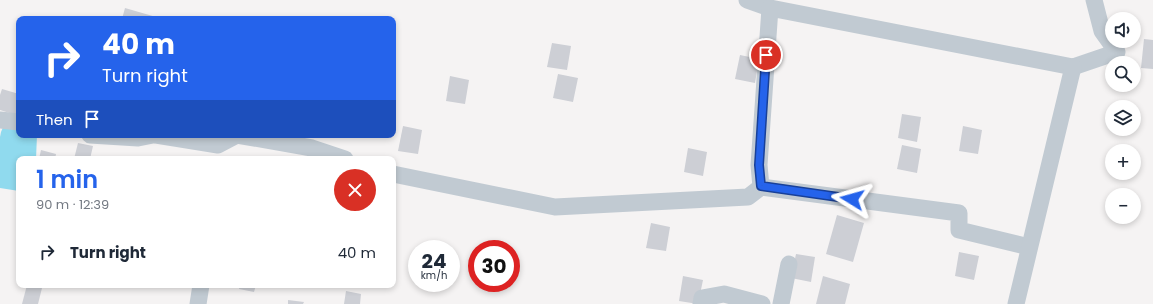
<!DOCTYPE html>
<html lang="en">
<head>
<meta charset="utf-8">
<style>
  :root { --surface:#fff; --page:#f6f6f7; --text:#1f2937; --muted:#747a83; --accent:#2563eb }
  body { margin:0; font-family:Poppins,sans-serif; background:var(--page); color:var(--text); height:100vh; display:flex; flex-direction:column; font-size:15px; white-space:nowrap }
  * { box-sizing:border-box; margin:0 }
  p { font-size:13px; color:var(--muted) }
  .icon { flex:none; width:22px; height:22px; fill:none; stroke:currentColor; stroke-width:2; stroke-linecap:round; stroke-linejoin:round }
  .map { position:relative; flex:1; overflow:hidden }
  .drawer { position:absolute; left:16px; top:156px; width:380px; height:132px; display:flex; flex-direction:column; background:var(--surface); border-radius:8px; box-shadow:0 2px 6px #0003 }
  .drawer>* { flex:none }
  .banner { position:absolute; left:16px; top:16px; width:380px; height:122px; border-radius:8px; box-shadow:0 2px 6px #0003; background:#2563eb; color:#fff; overflow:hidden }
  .buttons { position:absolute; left:1105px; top:12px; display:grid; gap:8px }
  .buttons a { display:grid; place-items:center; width:36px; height:36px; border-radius:50%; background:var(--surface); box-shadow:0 2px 6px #0003; font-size:20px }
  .speed { position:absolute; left:408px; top:240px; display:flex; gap:8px; font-size:20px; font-weight:700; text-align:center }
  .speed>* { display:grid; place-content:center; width:52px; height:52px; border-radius:50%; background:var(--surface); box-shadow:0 2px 6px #0003; line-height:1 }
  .speed small { font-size:10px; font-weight:400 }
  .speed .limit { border:6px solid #d22; background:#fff; color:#111 }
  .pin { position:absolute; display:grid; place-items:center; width:34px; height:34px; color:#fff; margin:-17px; border:2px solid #fff; border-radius:50%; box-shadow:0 1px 4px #0007 }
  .me { position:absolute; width:44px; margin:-22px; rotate:278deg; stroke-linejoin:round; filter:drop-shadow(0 0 3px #0008) }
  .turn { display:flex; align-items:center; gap:14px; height:84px; padding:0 20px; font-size:18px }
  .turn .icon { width:52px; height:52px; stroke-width:2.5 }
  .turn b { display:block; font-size:28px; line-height:34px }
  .then { display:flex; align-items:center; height:38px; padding:0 20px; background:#0003; gap:8px; font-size:15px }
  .round { display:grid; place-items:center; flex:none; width:42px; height:42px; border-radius:21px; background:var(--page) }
  .headline { display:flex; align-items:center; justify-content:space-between; height:68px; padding:0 20px }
  h1 { font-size:24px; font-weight:600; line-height:30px; color:var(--accent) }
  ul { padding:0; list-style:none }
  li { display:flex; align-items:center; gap:12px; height:56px; padding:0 20px }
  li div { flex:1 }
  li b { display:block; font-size:15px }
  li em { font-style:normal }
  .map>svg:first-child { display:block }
  .water { fill:#90daee }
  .building { fill:#cdcfd5 }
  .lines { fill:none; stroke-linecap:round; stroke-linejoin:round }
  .minor { stroke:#c1cad2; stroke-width:17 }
  .route-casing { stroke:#184099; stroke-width:10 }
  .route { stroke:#2563eb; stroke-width:7 }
</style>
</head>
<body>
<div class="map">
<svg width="1153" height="304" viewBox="0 0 1153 304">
  <rect width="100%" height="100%" fill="#f5f3f3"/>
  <polygon class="water" points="4,125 19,125 19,135 37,135 36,159 19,159 19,191 0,188 0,137 1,132"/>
  <g class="building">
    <polygon points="125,8 163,19 122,19"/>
    <polygon points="1144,39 1153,40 1153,69 1141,68"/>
    <polygon points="552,43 571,46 567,70 547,67"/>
    <polygon points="740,55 759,59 755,83 735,79"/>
    <polygon points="558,74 578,78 573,102 553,98"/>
    <polygon points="450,76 469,80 465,104 446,101"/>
    <polygon points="2,89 19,94 19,116 0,110 0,95"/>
    <polygon points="902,114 921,117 917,142 898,138"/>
    <polygon points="403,126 422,130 418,154 398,151"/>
    <polygon points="963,126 982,130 978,154 959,151"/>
    <polygon points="78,143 93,146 90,159 74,159"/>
    <polygon points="902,145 921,149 917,173 897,169"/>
    <polygon points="688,148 707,152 703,176 684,172"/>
    <polygon points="41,150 56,154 55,159 39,159"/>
    <polygon points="837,215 864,223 853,262 826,254"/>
    <polygon points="651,223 670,227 666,251 646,248"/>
    <polygon points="959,252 979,256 974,280 955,276"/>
    <polygon points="796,254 815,257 811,282 791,278"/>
    <polygon points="683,276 703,280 698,304 679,301"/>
    <polygon points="823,276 850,284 845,304 816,304"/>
    <polygon points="27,285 42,288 38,304 22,304"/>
    <polygon points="240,285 256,285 254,292 239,289"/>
    <polygon points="346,291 361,294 360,304 344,304"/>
    <polygon points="288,300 304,302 303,304 288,304"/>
  </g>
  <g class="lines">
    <g class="minor">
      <polyline points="747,0 770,8"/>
      <polyline points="0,120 19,122"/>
      <polyline points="90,135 138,138 153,135"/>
      <polyline points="156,135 218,145 237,135 312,148 345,159"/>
      <polyline points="393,174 555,207 748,197 761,187 759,165 770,8 1073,67 1117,52 1102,31 1094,0"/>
      <polyline points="761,187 959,213 959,230 1029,247"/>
      <polyline points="198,304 201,285"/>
      <polyline points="701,304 702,298 724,294 762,304"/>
      <polyline points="781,304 789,264"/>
      <polyline points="1016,304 1073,67"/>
    </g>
  </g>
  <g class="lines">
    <defs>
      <polyline id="route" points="766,55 759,165 761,186 852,199"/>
    </defs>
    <use href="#route" class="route-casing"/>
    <use href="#route" class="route"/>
  </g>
</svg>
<div class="buttons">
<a><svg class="icon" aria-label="sound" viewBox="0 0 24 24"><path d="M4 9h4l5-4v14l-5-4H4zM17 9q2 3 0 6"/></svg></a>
<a><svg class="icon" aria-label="search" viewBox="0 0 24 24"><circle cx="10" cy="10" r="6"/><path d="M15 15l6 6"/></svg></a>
<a><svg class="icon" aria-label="layers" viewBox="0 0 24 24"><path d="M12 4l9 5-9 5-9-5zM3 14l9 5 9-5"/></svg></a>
<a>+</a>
<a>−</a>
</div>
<div class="speed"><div>24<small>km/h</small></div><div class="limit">30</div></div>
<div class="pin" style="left:766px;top:55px;background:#d93025"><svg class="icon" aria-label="arrive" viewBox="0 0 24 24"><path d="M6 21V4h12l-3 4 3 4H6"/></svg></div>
<svg class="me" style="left:852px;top:199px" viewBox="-20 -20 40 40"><path d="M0-17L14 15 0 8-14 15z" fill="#2563eb" stroke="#fff" stroke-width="4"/></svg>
<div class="banner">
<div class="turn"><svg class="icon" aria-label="right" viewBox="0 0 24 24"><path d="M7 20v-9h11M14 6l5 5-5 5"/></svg><div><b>40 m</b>Turn right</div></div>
<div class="then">Then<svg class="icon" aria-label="arrive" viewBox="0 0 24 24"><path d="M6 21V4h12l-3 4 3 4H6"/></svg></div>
</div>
<section class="drawer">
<div class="headline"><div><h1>1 min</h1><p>90 m · 12:39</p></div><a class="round" style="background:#d93025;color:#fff"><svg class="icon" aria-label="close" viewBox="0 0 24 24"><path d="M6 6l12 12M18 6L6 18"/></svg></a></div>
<ul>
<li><svg class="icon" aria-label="right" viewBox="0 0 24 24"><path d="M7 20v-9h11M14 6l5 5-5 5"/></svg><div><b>Turn right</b></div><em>40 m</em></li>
</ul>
</section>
</div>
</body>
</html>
